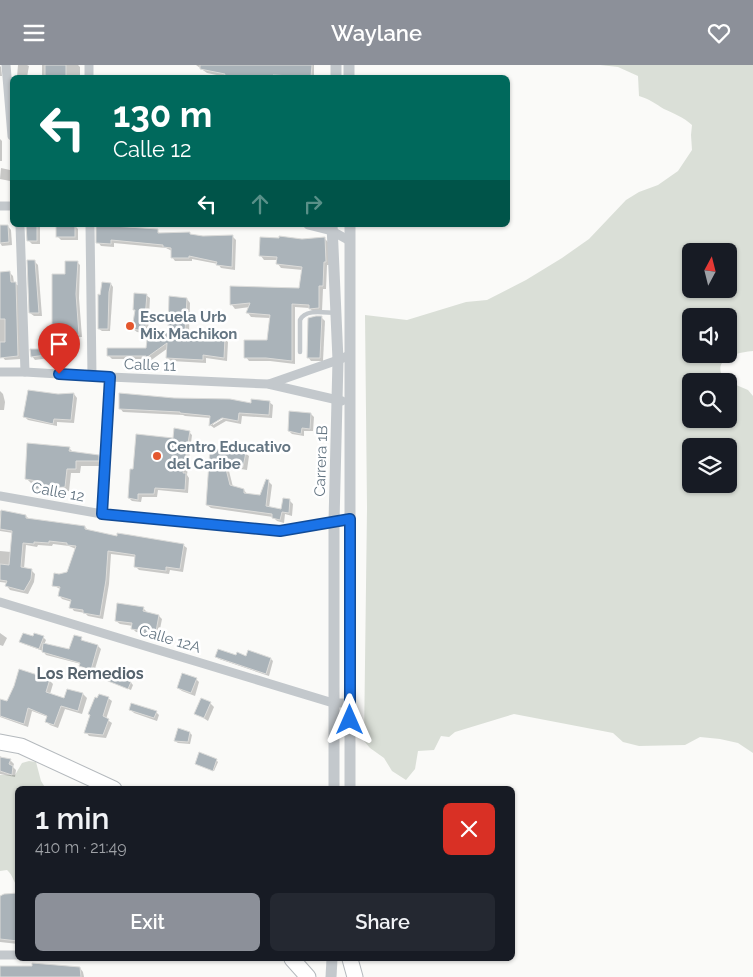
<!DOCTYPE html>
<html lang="en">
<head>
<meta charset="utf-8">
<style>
  :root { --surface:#171b24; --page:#242831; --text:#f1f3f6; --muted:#9ea1a6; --accent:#8c9099 }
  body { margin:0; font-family:Raleway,sans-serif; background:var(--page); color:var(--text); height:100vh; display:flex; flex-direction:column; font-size:19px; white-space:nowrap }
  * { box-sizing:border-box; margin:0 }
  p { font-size:16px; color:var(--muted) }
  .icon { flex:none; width:28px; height:28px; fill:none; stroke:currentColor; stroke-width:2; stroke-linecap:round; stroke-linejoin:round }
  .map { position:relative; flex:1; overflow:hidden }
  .side { position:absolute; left:15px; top:721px; width:500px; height:175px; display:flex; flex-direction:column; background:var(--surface); border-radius:8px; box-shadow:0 1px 4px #0004 }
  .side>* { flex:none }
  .hud { position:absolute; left:10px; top:10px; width:500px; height:152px; border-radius:8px; box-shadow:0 1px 4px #0004; background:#00695c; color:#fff; overflow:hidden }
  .needle { width:32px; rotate:7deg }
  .controls { position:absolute; left:682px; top:178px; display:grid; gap:10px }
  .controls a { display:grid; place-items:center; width:55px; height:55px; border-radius:8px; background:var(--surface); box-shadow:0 1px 4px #0004; font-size:25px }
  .pin { position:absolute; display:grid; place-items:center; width:42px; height:42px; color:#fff; margin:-51px -21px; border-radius:50% 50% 50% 0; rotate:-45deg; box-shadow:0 0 5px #0007 }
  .pin .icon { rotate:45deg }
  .me { position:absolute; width:55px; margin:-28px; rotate:0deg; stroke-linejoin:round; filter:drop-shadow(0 0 4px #0008) }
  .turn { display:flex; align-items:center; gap:18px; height:105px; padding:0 20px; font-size:22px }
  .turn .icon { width:65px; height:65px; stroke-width:2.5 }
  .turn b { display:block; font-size:35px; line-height:42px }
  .lanes { display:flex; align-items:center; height:48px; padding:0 20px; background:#0003; justify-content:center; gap:25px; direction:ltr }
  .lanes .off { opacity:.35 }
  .round { display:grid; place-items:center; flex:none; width:52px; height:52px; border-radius:8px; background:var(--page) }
  .head { display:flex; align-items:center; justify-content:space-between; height:85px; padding:0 20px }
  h1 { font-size:30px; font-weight:600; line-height:38px }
  .cta { display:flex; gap:10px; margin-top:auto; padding:10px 20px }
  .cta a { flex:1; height:58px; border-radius:8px; background:var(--accent); color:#fff; font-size:20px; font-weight:600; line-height:58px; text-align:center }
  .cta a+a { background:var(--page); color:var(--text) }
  header { display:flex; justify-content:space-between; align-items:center; height:65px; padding:0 20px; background:var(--accent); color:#fff; font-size:22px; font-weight:600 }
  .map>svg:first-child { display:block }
  .green { fill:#dadfd7; fill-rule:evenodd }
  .shadow { fill:#0003; fill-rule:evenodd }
  .building { fill:#aab3b9; stroke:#dcdcda }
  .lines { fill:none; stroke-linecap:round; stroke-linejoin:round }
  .trunk-casing { stroke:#b4b9bd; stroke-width:17 }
  .service { stroke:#c3c8cc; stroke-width:4.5 }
  .minor { stroke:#c3c8cc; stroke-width:9 }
  .tertiary { stroke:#c3c8cc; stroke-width:11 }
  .trunk { stroke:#fff; stroke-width:15 }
  .route-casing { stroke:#114b97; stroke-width:12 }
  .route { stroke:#1a73e8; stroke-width:9 }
  .poi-dot { fill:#e4572e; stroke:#fff; stroke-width:2 }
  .labels { text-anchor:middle; stroke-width:5; stroke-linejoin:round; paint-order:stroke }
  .poi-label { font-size:15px; font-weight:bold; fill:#657683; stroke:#fff; text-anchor:start }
  .street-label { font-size:15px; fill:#657683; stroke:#fff }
  .neighbourhood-label { font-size:16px; font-weight:bold; fill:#57646e; stroke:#fff }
</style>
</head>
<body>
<header><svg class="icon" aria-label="menu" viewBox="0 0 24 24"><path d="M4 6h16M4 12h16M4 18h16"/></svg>Waylane<svg class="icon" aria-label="heart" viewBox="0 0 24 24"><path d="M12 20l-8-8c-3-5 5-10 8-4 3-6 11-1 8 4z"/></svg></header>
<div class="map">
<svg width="753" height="912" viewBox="0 0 753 912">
  <rect width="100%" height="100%" fill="#fafaf8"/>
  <g class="green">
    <path d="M600,0H753V286C737,287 708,295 726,316H691V354H729V317L748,325L753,331V688L738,678L720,674L700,672L685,680L639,681L623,677L613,668L514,649L455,667L449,672L441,671L434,685L418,686L415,704L406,715L392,706L384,693L370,683L364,676L367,443L365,250L407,255L466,237L487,235L526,215L562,193L589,174L626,135L639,127L658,120L678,106L692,85L691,70L692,60C683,52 675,49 664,44C656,39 649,34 639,31L638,11L618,2ZM691,186H729V224H691ZM691,251H729V289H691ZM691,381H729V419H691Z"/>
    <path d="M29,696L36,697L41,716L46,724H18L17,821C13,816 13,810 7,805L0,806V710H15L22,698Z"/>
  </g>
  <g class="shadow">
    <polygon points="18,0 27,0 29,1 27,12 17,12"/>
    <polygon points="42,0 78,0 80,2 80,11 76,11 76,12 42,12"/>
    <polygon points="196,0 314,0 314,12 226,12 207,8"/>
    <polygon points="0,1 1,2 2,11 0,11"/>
    <polygon points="0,74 2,76 2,96 0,96"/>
    <polygon points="1,103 10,105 10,116 0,114"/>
    <polygon points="27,160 37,160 40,162 40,179 32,179 28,175"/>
    <polygon points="74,160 78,164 78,175 61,175 58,172"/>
    <polygon points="8,161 11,165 12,180 2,181 0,178 0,162"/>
    <polygon points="157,166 161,169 203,172 232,171 236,175 235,205 221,203 218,199 192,194 192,196 175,196 172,192 172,186 166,183 114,178 114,182 101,181 98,177"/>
    <polygon points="280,173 321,175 324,173 328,177 329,200 327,200 326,224 323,224 322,246 314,247 309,243 295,242 295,299 270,296 249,296 246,292 268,276 270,253 251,252 248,248 250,242 235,244 232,240 231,223 301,224 303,205 281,203 278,199 278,195 264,195 261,191"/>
    <polygon points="34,196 38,200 42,251 34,251 30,248"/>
    <polygon points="77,197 80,200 79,233 82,272 57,273 53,270 66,210"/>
    <polygon points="0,208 10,208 13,211 14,218 19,221 21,294 5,295 2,291 0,282"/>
    <polygon points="103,219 111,219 113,222 110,266 102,266 99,264"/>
    <polygon points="146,230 150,233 148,269 169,269 187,234 190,238 189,268 206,267 209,270 209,275 225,274 228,277 227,296 206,293 206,298 171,296 168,293 168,283 150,296 148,294 112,294 108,290 148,284 149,269 137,267 133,264"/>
    <polygon points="322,253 325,256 323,296 311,296 308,292 309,254"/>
    <polygon points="54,285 57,289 57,292 35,295 32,291"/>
    <polygon points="0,326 3,329 5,337 4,345 0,345"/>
    <polygon points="74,329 77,333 74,358 57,357 57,361 28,355 25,352 58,331"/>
    <path d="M269,337L273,340L272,353L242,351L241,359L226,356L214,363L210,360L211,353L185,351L183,350L123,347L120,343L252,339ZM227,349L228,351L213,360V357Z"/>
    <polygon points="311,349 314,352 313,366 304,366 304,371 292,369 289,366"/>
    <polygon points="189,367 192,370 187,410 189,413 188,428 158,425 157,432 142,432 141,437 132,436 129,433 174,374"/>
    <polygon points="69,383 74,388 99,391 103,396 103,401 81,401 80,408 71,408 69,426 41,428 37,424 37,419 31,418 26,413"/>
    <polygon points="212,385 245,388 249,391 247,405 228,402 233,422 244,425 247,429 261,431 268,416 272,420 269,443 282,446 290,436 293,439 292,451 285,449 284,458 277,456 273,452 211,443 207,440"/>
    <polygon points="0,446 26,451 30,455 85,462 89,466 118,472 183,480 187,483 183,507 170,505 169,509 139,505 135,501 136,492 111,489 109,519 103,554 88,551 85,548 74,546 71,542 72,537 62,534 59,530 60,524 53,520 68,509 76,484 69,481 53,479 52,481 38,480 37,482 26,480 24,504 32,506 35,509 34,517 28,529 10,525 7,521 8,518 0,517 0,486 11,487 13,468 0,466"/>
    <polygon points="143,543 146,546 146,548 159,551 162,554 158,574 148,573 145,568 136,567 132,563 133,561 120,559 116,556"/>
    <polygon points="0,568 7,573 3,581 0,580"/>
    <polygon points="43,572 46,575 44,580 70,585 81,574 84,577 98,581 101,584 94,607 84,604 81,599 46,590 43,586 24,579 21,576"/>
    <polygon points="248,587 271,594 273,596 269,611 219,594 217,592 246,592"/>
    <polygon points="105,613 127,613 133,620 131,625 108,616"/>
    <polygon points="196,614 199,617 195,631 182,626 178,623"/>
    <polygon points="49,615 53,619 50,629 65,634 68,626 83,629 87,633 82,649 65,644 58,663 50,660 46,656 48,652 32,646 28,662 0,652 0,635 7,637"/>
    <polygon points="108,633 112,636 106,654 112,658 106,673 89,671 86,667"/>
    <polygon points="210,638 214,642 208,656 196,648"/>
    <polygon points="131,645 156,647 159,650 157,656 134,648"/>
    <polygon points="190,668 192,670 190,679 178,678 175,676"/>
    <polygon points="0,691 3,694 10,695 14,699 13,702 16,705 15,712 0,709"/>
    <polygon points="216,695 218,697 214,706 196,699"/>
    <polygon points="0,832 18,835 18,879 0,877"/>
    <polygon points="0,901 80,903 83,907 84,912 0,912"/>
  </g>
  <g class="building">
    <rect x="45" y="0" width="21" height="12"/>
    <polygon points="200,0 312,0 311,12 273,10 273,12 224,12 225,9 200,4"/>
    <polygon points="0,160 8,160 9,177 0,178"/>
    <polygon points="26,160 37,160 37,176 27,176"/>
    <rect x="56" y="160" width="19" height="12"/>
    <polygon points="96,160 158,164 158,168 190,167 190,169 203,171 233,170 232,202 216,200 217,197 189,191 189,193 171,193 171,183 163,182 163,180 111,175 111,179 96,178"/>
    <polygon points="279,171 302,174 325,172 326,197 324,197 323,221 319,221 319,243 309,244 309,240 292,239 292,296 266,293 244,293 244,275 267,275 270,250 246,248 250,238 230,240 230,221 299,223 302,202 276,199 277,192 259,191 260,172 279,173"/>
    <polygon points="27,195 35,195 39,248 29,248"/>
    <polygon points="65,196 78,196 76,229 79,270 52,270 52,209 65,209"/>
    <polygon points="10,206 11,217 16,217 18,291 0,293 0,277 5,277 5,254 0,254 0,207"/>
    <polygon points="102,217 111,218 109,227 108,264 98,264 98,229 100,230"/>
    <polygon points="134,228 147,229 145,253 147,253 145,266 132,264 135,245 133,245"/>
    <polygon points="169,231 187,233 185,267 206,266 205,274 225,273 224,293 203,290 203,295 166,293 167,278 146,293 146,291 107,291 107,283 146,283 148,267 168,268"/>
    <polygon points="316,251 322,251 320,293 307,293 308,253"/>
    <polygon points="30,284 54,284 54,289 31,292"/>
    <polygon points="28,325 58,329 74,328 71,355 54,354 53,359 23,352"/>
    <polygon points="119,328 174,333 230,334 251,338 251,334 270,336 269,350 239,348 238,356 222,353 209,361 210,351 180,348 180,347 119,344"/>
    <polygon points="289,346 311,348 310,364 302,363 301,369 288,366"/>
    <polygon points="174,363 190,366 183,408 186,408 185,425 155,423 154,429 138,429 138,435 128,433 130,404 133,404 136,369 173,373"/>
    <polygon points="27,378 70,382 69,386 99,390 99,396 76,396 76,404 67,404 65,422 35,424 37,416 25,414"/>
    <polygon points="210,383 246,387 243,402 225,400 230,420 244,424 244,428 260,430 266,414 269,415 266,441 281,444 283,433 290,434 289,448 282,447 280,455 272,453 272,449 206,440"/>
    <polygon points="1,445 26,450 26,453 85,461 85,464 117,471 117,468 130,470 184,479 180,504 166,502 166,506 134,502 135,490 108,486 106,515 100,551 83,548 83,545 69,543 71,535 58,531 60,522 52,521 54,508 59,509 67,507 76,481 67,480 67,478 49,476 49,478 34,477 34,479 23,478 21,502 32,504 31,514 24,526 5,521 7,516 0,515 0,499 9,500 12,466 0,464"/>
    <polygon points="117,538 144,542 143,546 159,550 155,572 143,569 144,566 131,564 132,558 115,556"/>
    <polygon points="23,568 33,571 34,568 44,571 39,584 19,577"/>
    <polygon points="74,570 82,572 81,575 98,580 91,605 79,601 80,598 42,587 43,578 69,584"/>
    <polygon points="218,584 236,590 237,587 246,591 248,585 271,593 266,609 215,592"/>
    <polygon points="19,604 50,614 46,627 64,633 67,624 83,628 78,646 61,641 54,660 45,657 47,651 28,643 24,659 0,651 0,634 7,636 14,621"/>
    <polygon points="107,606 127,612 126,615 131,617 128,624 103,614"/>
    <polygon points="182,608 197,613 191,628 177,623"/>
    <polygon points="99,629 109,632 103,651 109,654 103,670 84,668 90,650 88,649 95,632 97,633"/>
    <polygon points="201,633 211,637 204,653 194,649"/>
    <polygon points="131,638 157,646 154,653 129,645"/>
    <polygon points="178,663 190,667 188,677 174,676"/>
    <polygon points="199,687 217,694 213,706 195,699"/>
    <polygon points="0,692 11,694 9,699 13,701 12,710 0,706"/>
    <polygon points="18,828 18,876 0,874 0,831 4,829"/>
    <polygon points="32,898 80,902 81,912 0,912 0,901 32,901"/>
  </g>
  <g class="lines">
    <defs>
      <g id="trunk">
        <polyline points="0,677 21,681 114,724"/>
        <polyline points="292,894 308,912"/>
        <polyline points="350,894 355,912"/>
      </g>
    </defs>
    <use href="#trunk" class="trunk-casing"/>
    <path class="service" d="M300,287V255C306,243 325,248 336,248"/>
    <g class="minor">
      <polyline points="6,0 12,71"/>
      <polyline points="89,12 89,0"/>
      <polyline points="0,141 12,141"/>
      <polyline points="20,160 25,307"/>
      <polyline points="90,160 92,311"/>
      <polyline points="308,160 332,166 350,176"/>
      <polyline points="0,307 25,307 110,312 268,319 342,336"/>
      <polyline points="269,319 338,295 350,290"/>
      <polyline points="0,431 102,449 280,466 350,454"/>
      <polyline points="102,449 110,312"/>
      <polyline points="0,537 333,638 350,638"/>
      <polyline points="0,890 18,890"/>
    </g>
    <g class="tertiary">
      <polyline points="349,0 349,12"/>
      <polyline points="336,12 336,0"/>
      <polyline points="332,160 338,295 334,457 334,724"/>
      <polyline points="350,724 350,160"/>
      <polyline points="331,912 332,894"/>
    </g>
    <use href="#trunk" class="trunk"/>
  </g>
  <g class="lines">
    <defs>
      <polyline id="route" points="59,309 110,312 102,449 280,466 350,454 350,655"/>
    </defs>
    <use href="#route" class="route-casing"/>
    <use href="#route" class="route"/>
  </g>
  <g class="poi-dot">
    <circle cx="130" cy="261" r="5"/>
    <circle cx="157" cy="391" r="5"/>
  </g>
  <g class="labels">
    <g class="poi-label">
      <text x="140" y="257">Escuela Urb<tspan x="140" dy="17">Mix Machikon</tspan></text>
      <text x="167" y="387">Centro Educativo<tspan x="167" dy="17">del Caribe</tspan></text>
    </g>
    <g class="street-label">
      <text transform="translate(150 300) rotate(2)" y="5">Calle 11</text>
      <text transform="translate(321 396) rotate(-88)" y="5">Carrera 1B</text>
      <text transform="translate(58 427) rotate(10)" y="5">Calle 12</text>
      <text transform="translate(170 574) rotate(17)" y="5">Calle 12A</text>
    </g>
    <g class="neighbourhood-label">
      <text x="90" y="614">Los Remedios</text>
    </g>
  </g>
</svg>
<div class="controls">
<a><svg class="needle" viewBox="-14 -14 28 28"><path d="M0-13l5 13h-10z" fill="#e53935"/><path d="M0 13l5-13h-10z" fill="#9ea1a6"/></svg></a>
<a><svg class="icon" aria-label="sound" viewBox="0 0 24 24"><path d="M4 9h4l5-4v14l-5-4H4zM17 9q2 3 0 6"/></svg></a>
<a><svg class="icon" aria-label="search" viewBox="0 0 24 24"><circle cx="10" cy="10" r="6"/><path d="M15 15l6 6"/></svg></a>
<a><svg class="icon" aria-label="layers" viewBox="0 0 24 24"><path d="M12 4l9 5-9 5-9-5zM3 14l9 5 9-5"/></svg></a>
</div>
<div class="pin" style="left:59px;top:309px;background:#d93025"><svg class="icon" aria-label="arrive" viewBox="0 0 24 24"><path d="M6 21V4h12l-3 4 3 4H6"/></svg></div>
<svg class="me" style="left:350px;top:655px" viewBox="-20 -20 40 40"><path d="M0-17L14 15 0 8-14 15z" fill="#1a73e8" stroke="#fff" stroke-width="4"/></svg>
<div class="hud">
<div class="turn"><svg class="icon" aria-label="left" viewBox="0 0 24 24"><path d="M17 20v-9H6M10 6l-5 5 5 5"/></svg><div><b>130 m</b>Calle 12</div></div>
<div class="lanes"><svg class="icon" aria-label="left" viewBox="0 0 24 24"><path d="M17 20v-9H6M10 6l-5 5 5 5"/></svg><svg class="icon off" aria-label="ahead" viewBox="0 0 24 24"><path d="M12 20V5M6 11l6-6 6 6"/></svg><svg class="icon off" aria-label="right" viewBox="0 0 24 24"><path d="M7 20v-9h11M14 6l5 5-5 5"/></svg></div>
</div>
<section class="side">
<div class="head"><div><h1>1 min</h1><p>410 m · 21:49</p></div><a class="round" style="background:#d93025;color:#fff"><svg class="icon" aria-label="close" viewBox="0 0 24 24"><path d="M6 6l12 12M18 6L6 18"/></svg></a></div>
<div class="cta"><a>Exit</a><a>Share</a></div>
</section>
</div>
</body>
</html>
